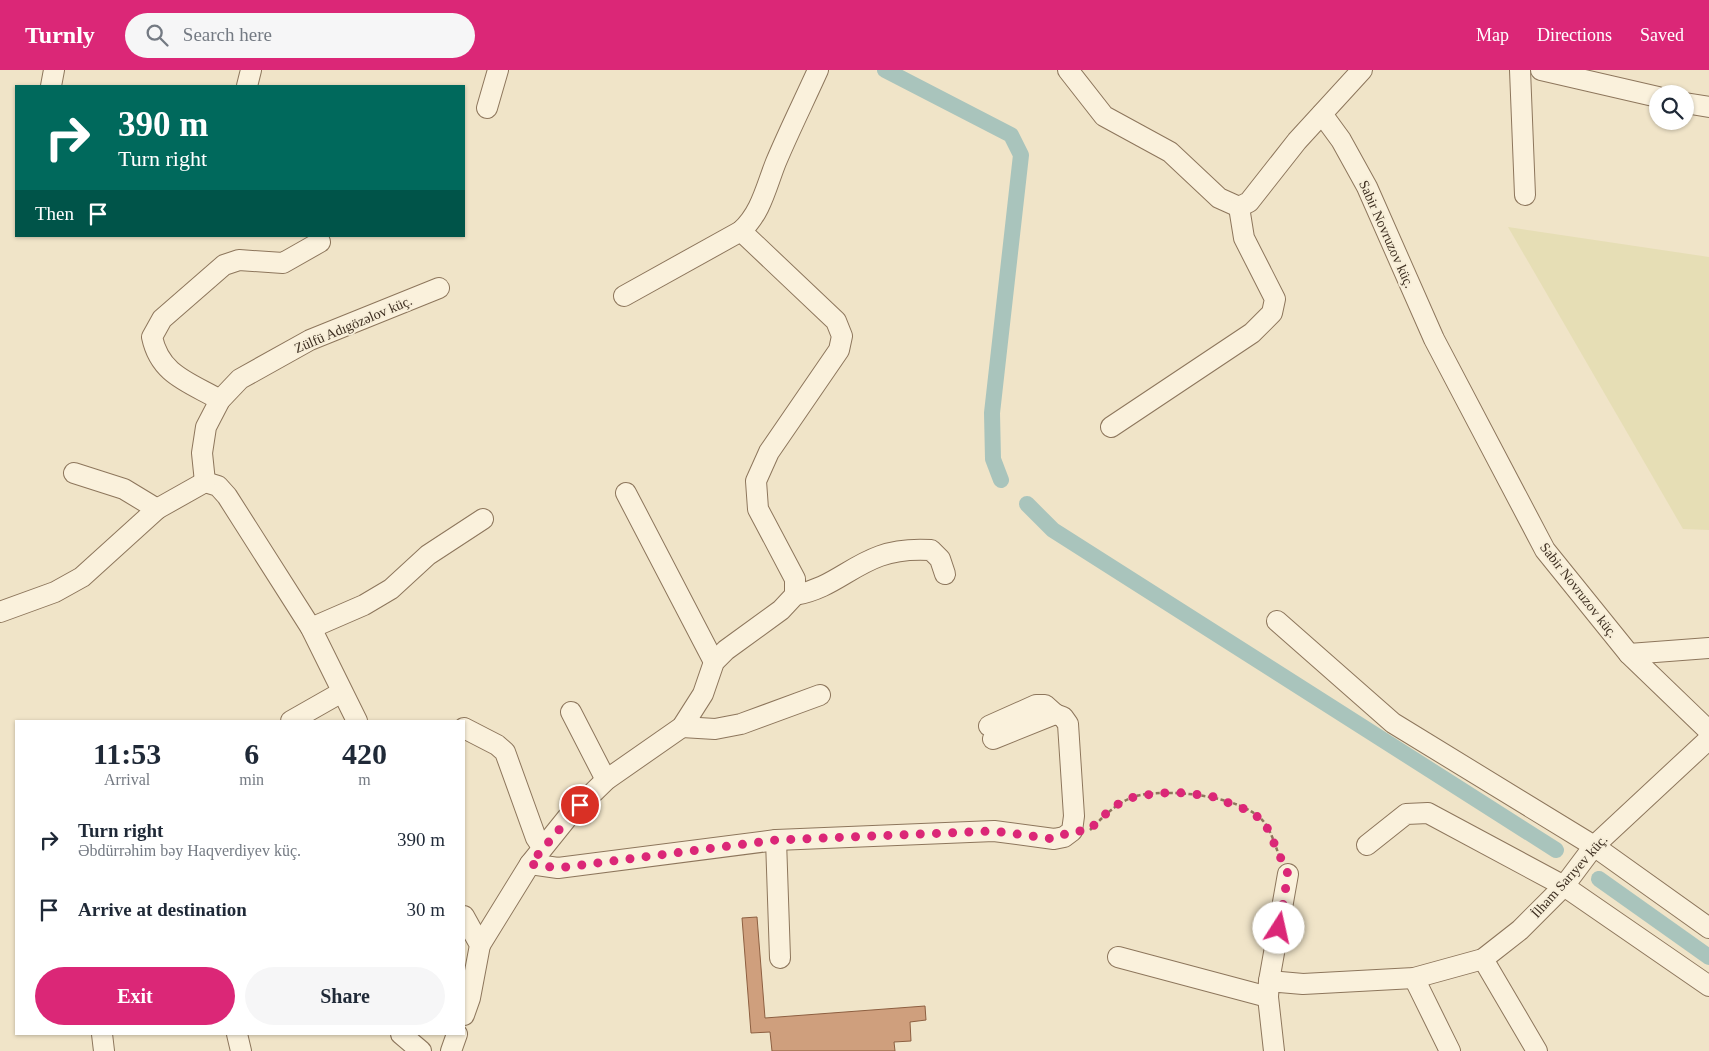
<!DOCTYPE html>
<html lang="en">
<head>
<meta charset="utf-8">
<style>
  :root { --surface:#fff; --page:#f6f6f7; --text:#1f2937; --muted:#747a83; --accent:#db2777 }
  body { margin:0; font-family:"Times New Roman",serif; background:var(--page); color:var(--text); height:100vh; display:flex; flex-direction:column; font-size:19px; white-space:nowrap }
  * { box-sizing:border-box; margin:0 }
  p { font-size:16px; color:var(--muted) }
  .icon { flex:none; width:28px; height:28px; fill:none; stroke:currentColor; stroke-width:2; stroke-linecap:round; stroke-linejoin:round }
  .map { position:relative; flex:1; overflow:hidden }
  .sheet { position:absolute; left:15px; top:650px; width:450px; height:315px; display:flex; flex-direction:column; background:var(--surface); border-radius:0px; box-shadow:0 1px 4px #0004 }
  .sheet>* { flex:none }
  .hud { position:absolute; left:15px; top:15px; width:450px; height:152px; border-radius:0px; box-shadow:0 1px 4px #0004; background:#00695c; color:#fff; overflow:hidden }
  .buttons { position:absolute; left:1649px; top:15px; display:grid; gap:10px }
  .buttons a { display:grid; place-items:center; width:45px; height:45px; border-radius:50%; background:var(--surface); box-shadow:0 1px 4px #0004; font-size:25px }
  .pin { position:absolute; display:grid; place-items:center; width:42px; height:42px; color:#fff; margin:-21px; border:2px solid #fff; border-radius:50%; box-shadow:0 1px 5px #0007 }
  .me { position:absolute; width:55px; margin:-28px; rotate:10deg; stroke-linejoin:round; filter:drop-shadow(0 0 4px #0008) }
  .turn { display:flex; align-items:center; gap:18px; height:105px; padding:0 20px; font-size:22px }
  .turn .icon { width:65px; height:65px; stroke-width:2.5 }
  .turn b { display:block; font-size:35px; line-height:42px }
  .then { display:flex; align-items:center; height:48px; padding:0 20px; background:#0003; gap:10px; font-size:19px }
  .eta { display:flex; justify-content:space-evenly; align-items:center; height:85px; text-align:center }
  .eta b { font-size:30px; font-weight:700; line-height:35px }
  .cta { display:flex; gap:10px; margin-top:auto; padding:10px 20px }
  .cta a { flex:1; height:58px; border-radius:30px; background:var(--accent); color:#fff; font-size:20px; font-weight:700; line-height:58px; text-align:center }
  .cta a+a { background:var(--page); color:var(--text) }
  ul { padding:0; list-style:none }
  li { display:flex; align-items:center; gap:15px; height:70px; padding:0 20px }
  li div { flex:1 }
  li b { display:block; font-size:19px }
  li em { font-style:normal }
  header { display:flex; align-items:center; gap:30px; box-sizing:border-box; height:70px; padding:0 25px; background:var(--accent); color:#fff }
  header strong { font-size:24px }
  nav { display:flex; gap:28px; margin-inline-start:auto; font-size:18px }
  .search { width:350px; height:45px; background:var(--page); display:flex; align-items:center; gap:12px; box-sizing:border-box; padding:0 18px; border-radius:28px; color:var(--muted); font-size:19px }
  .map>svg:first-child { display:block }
  .farmland { fill:#e6deb5 }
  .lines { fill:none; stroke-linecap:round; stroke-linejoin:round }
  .canal { stroke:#a9c4bc; stroke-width:16 }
  .building { fill:#cf9f7d; stroke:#8d5f41 }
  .minor-casing { stroke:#8d765c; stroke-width:22 }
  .path { stroke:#8d765c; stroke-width:2.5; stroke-dasharray:4 2.5; stroke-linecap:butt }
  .minor { stroke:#faf1dc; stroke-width:20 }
  .route { stroke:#db2777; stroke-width:9; stroke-dasharray:0 16.2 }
  .labels { text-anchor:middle; stroke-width:4; stroke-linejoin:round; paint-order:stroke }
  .street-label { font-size:14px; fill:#3d2e20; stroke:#f7eed8 }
</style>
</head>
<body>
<header>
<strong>Turnly</strong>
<div class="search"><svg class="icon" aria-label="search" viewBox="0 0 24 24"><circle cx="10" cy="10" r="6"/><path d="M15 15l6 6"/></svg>Search here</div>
<nav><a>Map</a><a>Directions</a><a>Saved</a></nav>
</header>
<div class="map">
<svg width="1709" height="981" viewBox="0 0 1709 981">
  <rect width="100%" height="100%" fill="#f0e4c8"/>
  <polygon class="farmland" points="1508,157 1709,187 1709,460 1683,459"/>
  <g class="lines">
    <g class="canal">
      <polyline points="885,0 1011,65 1021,85 992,343 993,389 1001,410"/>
      <polyline points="1027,434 1053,460 1556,780"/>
      <polyline points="1599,809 1709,887"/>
    </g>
  </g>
  <polygon class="building" points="757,847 765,948 925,936 926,950 910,952 911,971 894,972 895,981 772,981 770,962 751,963 742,848"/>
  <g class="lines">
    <defs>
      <g id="minor">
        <polyline points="1068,0 1104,46 1170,82 1219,128 1239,137 1249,132 1297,71 1362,0"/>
        <polyline points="1520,0 1525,125"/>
        <polyline points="1541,0 1658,27"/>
        <polyline points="51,16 54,0"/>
        <polyline points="247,16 251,0"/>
        <polyline points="1685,33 1709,37"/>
        <polyline points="487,38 498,0"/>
        <polyline points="1322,44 1341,70 1367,117 1434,269 1545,480 1629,584 1709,661"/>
        <path d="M624,226L741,161C761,143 766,117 776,92C789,61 804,31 818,0"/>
        <path d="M220,330C189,312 160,305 152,267L162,249L224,195L239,190L283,193L320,172"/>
        <polyline points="1111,357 1252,263 1272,243 1275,229 1244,168 1239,137"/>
        <polyline points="74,403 124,419 157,439"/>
        <polyline points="205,412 202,383 206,357 220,330 240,309 310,270 439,218"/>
        <polyline points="205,412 218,416 227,426 311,558 357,651"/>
        <polyline points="626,423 714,592"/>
        <path d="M795,525C830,519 849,497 880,486C896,480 914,479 931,480L940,489L945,504"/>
        <polyline points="0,542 55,522 82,507 157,439 205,412"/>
        <polyline points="1277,551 1393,653 1594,776 1709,858"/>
        <polyline points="311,558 364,535 391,519 428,485 483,449"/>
        <polyline points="1629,584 1709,578"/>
        <polyline points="571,642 606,710"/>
        <polyline points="291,651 342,622"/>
        <polyline points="989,656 1036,635 1045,635 1055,644"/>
        <polyline points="682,657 715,659 741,654 820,625"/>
        <polyline points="464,658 497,675 505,682 536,768 542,777"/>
        <polyline points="776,770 780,888"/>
        <polyline points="1367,775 1406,744 1428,743 1564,816 1709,916"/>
        <polyline points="530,794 558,798 776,770 994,761 1054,769 1064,767 1072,761 1074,746 1068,654 1063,647 1055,644 993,669"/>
        <polyline points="464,846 480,875 470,928 464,945"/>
        <polyline points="480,875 530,794 567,748 606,710 682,657 703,624 714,592 726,580 781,540 795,525 795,509 758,439 756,411 769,382 839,280 842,266 836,251 741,161"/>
        <polyline points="1118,887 1268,927"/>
        <polyline points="1483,889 1537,981"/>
        <polyline points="1414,908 1450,981"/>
        <polyline points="1269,911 1288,804"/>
        <polyline points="102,964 104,981"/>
        <polyline points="237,964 241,981"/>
        <polyline points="401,964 421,981"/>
        <polyline points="451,981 457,964"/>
        <polyline points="1274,981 1268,927 1269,911 1303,914 1414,908 1483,889 1520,860 1564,816 1594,776 1709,669"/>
      </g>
    </defs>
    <use href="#minor" class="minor-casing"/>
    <path class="path" d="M1090,760C1104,746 1117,732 1136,726C1167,718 1242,725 1264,752C1272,762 1276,779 1281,790"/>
    <use href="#minor" class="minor"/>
  </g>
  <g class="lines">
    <polyline class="route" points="580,735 530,794 558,798 776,770 994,761 1054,769 1072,761 1088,761 1114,736 1136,726 1173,722 1211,726 1247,740 1264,751 1288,804 1279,858"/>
  </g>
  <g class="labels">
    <g class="street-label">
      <text transform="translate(1387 164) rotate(66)" y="5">Sabir Novruzov küç.</text>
      <text transform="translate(353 254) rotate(-23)" y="5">Zülfü Adıgözəlov küç.</text>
      <text transform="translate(1579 520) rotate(52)" y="5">Sabir Novruzov küç.</text>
      <text transform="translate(1569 806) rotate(-48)" y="5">İlham Sarıyev küç.</text>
    </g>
  </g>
</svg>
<div class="buttons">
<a><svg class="icon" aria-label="search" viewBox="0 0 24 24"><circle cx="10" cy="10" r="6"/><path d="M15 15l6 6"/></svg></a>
</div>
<div class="pin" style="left:580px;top:735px;background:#d93025"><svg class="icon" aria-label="arrive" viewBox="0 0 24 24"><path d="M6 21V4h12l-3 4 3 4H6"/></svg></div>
<svg class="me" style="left:1279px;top:858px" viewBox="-20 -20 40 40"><circle r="19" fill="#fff"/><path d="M0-13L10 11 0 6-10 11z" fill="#db2777"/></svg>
<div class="hud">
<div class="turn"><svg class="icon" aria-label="right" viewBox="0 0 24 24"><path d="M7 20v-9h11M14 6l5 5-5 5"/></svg><div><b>390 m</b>Turn right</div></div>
<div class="then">Then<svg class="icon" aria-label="arrive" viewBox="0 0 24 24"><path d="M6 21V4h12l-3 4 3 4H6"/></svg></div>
</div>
<section class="sheet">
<div class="eta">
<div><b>11:53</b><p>Arrival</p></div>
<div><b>6</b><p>min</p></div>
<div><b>420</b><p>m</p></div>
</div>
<ul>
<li><svg class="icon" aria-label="right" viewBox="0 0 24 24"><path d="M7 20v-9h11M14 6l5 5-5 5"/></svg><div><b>Turn right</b><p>Əbdürrəhim bəy Haqverdiyev küç.</p></div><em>390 m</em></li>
<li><svg class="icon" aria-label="arrive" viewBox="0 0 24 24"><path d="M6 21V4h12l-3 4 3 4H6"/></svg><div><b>Arrive at destination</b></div><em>30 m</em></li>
</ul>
<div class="cta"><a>Exit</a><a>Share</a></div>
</section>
</div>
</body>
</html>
